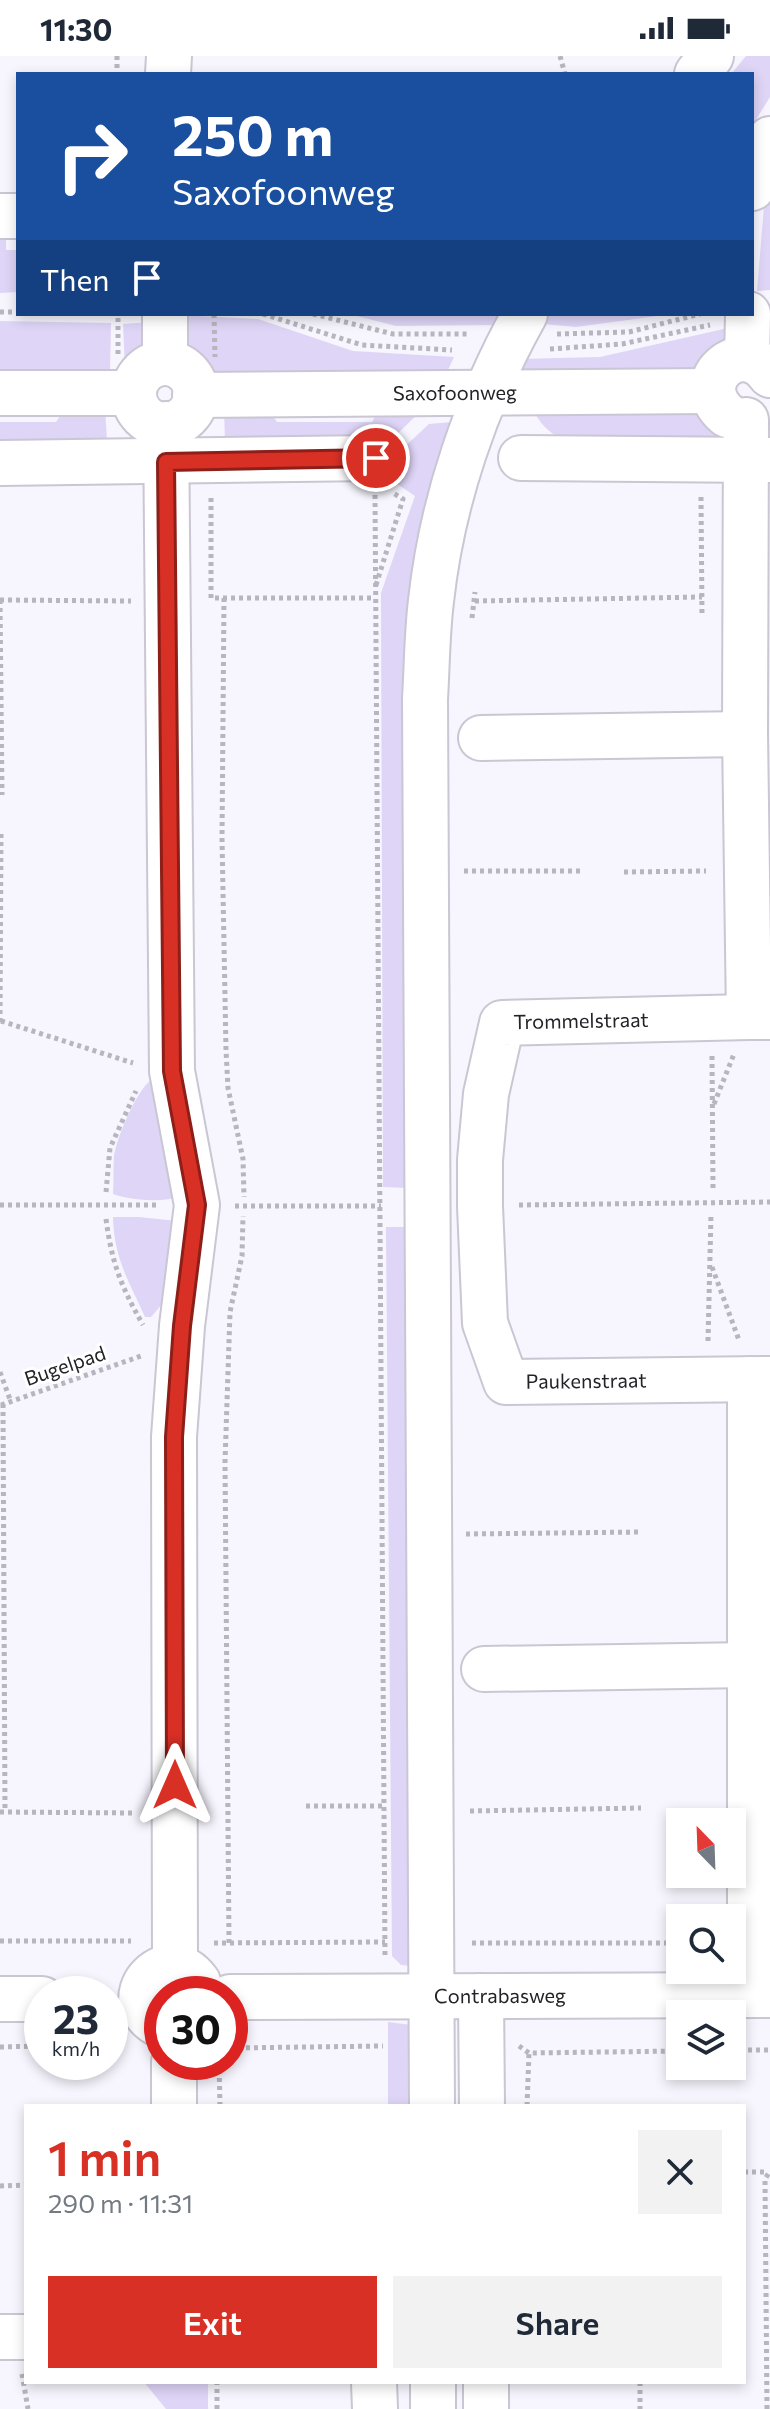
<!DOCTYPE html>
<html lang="en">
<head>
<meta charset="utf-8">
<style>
  :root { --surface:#fff; --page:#f2f2f3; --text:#1f2937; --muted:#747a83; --accent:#d93025 }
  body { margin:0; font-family:Commissioner,sans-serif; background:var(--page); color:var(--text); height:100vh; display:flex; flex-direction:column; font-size:30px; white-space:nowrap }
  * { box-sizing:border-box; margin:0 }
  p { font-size:26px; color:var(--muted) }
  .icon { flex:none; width:44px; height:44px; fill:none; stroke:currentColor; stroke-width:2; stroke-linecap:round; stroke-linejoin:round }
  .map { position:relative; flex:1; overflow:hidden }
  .details { position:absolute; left:24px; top:2048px; width:722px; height:280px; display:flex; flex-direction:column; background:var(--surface); border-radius:0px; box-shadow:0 4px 12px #0003 }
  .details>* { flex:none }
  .hud { position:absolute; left:16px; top:16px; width:738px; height:244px; border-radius:0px; box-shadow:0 4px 12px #0003; background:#1a4fa0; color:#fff; overflow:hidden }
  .needle { width:52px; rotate:337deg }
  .tools { position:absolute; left:666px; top:1752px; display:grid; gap:16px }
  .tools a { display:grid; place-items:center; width:80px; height:80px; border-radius:0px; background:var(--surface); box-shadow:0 4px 12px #0003; font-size:40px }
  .speed { position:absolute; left:24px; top:1920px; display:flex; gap:16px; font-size:40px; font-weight:700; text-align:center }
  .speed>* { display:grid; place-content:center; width:104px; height:104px; border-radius:50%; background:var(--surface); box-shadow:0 4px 12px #0003; line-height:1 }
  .speed small { font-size:20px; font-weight:400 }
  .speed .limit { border:12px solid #d22; background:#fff; color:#111 }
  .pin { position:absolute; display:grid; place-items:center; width:68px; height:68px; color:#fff; margin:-34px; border:4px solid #fff; border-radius:50%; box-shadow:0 2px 8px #0007 }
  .me { position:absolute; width:88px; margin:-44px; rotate:0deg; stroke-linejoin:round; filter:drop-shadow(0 0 6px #0008) }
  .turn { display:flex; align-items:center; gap:28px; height:168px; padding:0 24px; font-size:36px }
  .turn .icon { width:104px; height:104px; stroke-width:2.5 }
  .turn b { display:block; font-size:56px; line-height:68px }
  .then { display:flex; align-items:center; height:76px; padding:0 24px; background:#0003; gap:16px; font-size:30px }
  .round { display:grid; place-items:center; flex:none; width:84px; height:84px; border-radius:0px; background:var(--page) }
  .overview { display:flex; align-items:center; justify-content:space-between; height:136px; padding:0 24px }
  h1 { font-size:48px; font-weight:600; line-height:60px; color:var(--accent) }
  .button { display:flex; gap:16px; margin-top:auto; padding:16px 24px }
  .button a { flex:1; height:92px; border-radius:0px; background:var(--accent); color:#fff; font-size:32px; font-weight:600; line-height:92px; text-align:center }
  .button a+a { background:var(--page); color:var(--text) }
  .status { display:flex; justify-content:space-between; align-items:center; height:56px; padding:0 40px; background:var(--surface); direction:ltr }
  .status svg { height:22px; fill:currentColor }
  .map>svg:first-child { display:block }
  .green { fill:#dfd5f7 }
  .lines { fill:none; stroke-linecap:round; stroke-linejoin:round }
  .minor-casing { stroke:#cac6d3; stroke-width:48 }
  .path { stroke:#b7b5bd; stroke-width:5; stroke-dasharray:4 4; stroke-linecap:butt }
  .minor { stroke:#fff; stroke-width:44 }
  .route-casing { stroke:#8d1f18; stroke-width:20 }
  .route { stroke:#d93025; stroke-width:14 }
  .labels { text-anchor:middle; stroke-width:6; stroke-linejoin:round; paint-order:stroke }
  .street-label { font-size:20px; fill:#242227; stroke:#fff }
</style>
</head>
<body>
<div class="status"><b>11:30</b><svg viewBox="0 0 49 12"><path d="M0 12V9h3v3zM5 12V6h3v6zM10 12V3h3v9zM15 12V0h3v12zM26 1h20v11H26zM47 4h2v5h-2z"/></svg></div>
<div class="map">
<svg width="770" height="2353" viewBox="0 0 770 2353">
  <rect width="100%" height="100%" fill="#f7f5fd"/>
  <g class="green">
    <polygon points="746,0 770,0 770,41 752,70 752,18 731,18"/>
    <polygon points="770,112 770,234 757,235 764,150"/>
    <polygon points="0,172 6,172 6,194 18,194 18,236 0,237"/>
    <polygon points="349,258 503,258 497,269 396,270"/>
    <polygon points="550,258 672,258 576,271 543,268"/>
    <polygon points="181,259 258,263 353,295 454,301 448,314 211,322 196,301 181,292"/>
    <polygon points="0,265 111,267 110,314 0,318"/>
    <path d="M151,266C150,288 141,298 125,313L123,268Z"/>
    <polygon points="728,272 729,280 711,308 686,319 515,314 520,303 600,301"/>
    <polygon points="66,350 105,351 107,385 0,386 0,366 56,366"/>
    <polygon points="266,350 277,366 372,366 381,350 425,351 391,384 225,384 224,354"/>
    <path d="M532,352L700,355L727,383L566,384C548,377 541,369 532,352Z"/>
    <polygon points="452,366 408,1132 383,1131 381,537 415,440 384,419 384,410 429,368"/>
    <path d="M150,1025L159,1026L181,1141C161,1146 133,1145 113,1138C114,1126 113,1112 114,1100C117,1081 136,1036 150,1025Z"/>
    <path d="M113,1161H139L177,1165L163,1247L151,1261H145C129,1225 114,1203 113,1161Z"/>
    <polygon points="386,1171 406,1171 413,1910 401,1909 392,1900"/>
    <polygon points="388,1966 412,1969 412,2050 388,2050"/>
    <polygon points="144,2326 208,2326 208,2353 166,2353"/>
  </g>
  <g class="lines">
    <defs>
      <g id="minor">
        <polyline points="168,18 169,0"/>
        <polyline points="697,18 711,0"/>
        <polyline points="752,132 754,120 770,83"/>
        <polyline points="0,160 18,160"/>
        <polyline points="165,258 165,307"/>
        <polyline points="747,303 748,258"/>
        <circle cx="165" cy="338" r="31"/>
        <polyline points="0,337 134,337"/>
        <path id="s1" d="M195,339L713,335"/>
        <path d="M727,359C688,326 741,278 770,319"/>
        <polyline points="746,364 745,678 749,961 770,961"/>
        <polyline points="166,368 172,1015 197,1149 182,1270 174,1381 175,1911"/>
        <polyline points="521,402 770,404"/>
        <polyline points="0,407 376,402"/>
        <polyline points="481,682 745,678"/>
        <path id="s2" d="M749,961L502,967L486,1038L480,1104V1150L485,1267L506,1326L770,1323"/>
        <polyline points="484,1613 750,1609"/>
        <polyline points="750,1939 750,1323"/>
        <polyline points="481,1940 482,2050"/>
        <path id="s3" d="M230,1941L770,1939"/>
        <polyline points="0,1943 42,1943"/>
        <path d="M162,1970C111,1946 166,1882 198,1926"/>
        <polyline points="174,2006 174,2050"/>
        <path d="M432,2050L425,643C427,610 427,577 431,545C442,445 476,346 525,258"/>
        <polyline points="0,2281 26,2281"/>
        <polyline points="374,2326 375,2353"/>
        <polyline points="433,2326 433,2353"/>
        <polyline points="486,2326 486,2353"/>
      </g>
    </defs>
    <use href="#minor" class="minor-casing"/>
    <g class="path">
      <polyline points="117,0 117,18"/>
      <polyline points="560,0 565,18"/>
      <polyline points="0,256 18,256"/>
      <polyline points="214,258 215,301"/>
      <polyline points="263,258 362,289 452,294"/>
      <polyline points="313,258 393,278 470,278"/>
      <polyline points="557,278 629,276 700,258"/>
      <polyline points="550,293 622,288 710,269"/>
      <polyline points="118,298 118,258"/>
      <polyline points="375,439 385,1901"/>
      <polyline points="701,441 702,559"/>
      <polyline points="211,442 211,542 375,542"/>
      <polyline points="376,529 403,443 393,437"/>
      <polyline points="224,542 222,782 226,994 228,1032 243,1103 244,1141"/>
      <polyline points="0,544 2,739"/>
      <polyline points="0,544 131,545"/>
      <polyline points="475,545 702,541"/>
      <polyline points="472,562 475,536"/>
      <polyline points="464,815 583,815"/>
      <polyline points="624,816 706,815"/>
      <polyline points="1,965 133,1007"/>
      <polyline points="0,966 1,777"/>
      <polyline points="712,1000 713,1132"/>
      <polyline points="714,1048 734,998"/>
      <polyline points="106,1136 110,1092 136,1035"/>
      <polyline points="0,1149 157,1149"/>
      <polyline points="519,1149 770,1146"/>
      <polyline points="235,1150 381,1150"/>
      <path d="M106,1163C112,1208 121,1230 143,1269"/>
      <polyline points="712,1211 739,1284"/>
      <polyline points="708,1285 711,1158"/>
      <polyline points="0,1316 11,1346"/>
      <polyline points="3,1348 5,1756"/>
      <polyline points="1,1349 141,1300"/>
      <polyline points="466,1478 641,1476"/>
      <polyline points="306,1750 384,1750"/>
      <polyline points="470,1755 641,1752"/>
      <polyline points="0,1756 135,1757"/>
      <polyline points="0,1885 131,1885"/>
      <polyline points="214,1887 385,1886"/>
      <polyline points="229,1887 225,1406 230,1256 242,1200 243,1160"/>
      <polyline points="472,1887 680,1887"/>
      <polyline points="519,1990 529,1997 680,1995"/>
      <polyline points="0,1991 42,1990"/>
      <polyline points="230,1992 383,1990"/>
      <polyline points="732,1994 770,1994"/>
      <polyline points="219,2006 220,2050"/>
      <polyline points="527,2050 529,1997"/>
      <polyline points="744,2116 768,2116"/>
      <polyline points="0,2130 26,2129"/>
      <polyline points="22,2318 28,2353"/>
      <polyline points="640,2326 640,2353"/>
      <polyline points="217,2353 217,2326"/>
      <polyline points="767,2353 765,2123 770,2115"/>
    </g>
    <use href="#minor" class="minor"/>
  </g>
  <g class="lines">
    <defs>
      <polyline id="route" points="175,1729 174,1381 182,1270 197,1149 172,1015 166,406 376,402"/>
    </defs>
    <use href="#route" class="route-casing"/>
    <use href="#route" class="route"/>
  </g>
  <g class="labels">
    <g class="street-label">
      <text dy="7" stroke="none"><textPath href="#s1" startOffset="260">Saxofoonweg</textPath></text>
      <text transform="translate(581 965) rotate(-1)" y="7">Trommelstraat</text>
      <text transform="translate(65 1310) rotate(-19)" y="7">Bugelpad</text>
      <text dy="7" stroke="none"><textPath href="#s2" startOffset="692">Paukenstraat</textPath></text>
      <text dy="7" stroke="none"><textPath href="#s3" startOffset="270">Contrabasweg</textPath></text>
    </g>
  </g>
</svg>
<div class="tools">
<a><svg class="needle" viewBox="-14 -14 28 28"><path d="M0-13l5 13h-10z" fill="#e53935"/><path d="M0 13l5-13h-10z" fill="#747a83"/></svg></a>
<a><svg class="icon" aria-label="search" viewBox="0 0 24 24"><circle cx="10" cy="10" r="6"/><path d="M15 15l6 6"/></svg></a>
<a><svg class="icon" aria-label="layers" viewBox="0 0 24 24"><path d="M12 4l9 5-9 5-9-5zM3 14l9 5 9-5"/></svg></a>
</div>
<div class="speed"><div>23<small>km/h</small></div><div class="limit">30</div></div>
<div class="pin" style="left:376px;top:402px;background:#d93025"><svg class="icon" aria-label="arrive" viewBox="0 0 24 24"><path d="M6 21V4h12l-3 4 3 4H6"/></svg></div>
<svg class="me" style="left:175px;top:1729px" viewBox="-20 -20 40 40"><path d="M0-17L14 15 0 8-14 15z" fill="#d93025" stroke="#fff" stroke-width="4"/></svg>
<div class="hud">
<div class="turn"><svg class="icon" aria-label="right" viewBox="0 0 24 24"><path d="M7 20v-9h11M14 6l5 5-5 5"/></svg><div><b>250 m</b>Saxofoonweg</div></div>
<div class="then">Then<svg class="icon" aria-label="arrive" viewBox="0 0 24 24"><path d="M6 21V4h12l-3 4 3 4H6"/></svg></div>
</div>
<section class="details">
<div class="overview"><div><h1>1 min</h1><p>290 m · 11:31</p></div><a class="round"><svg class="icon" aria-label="close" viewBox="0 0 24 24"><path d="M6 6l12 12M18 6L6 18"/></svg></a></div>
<div class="button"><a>Exit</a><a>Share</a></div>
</section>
</div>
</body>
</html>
